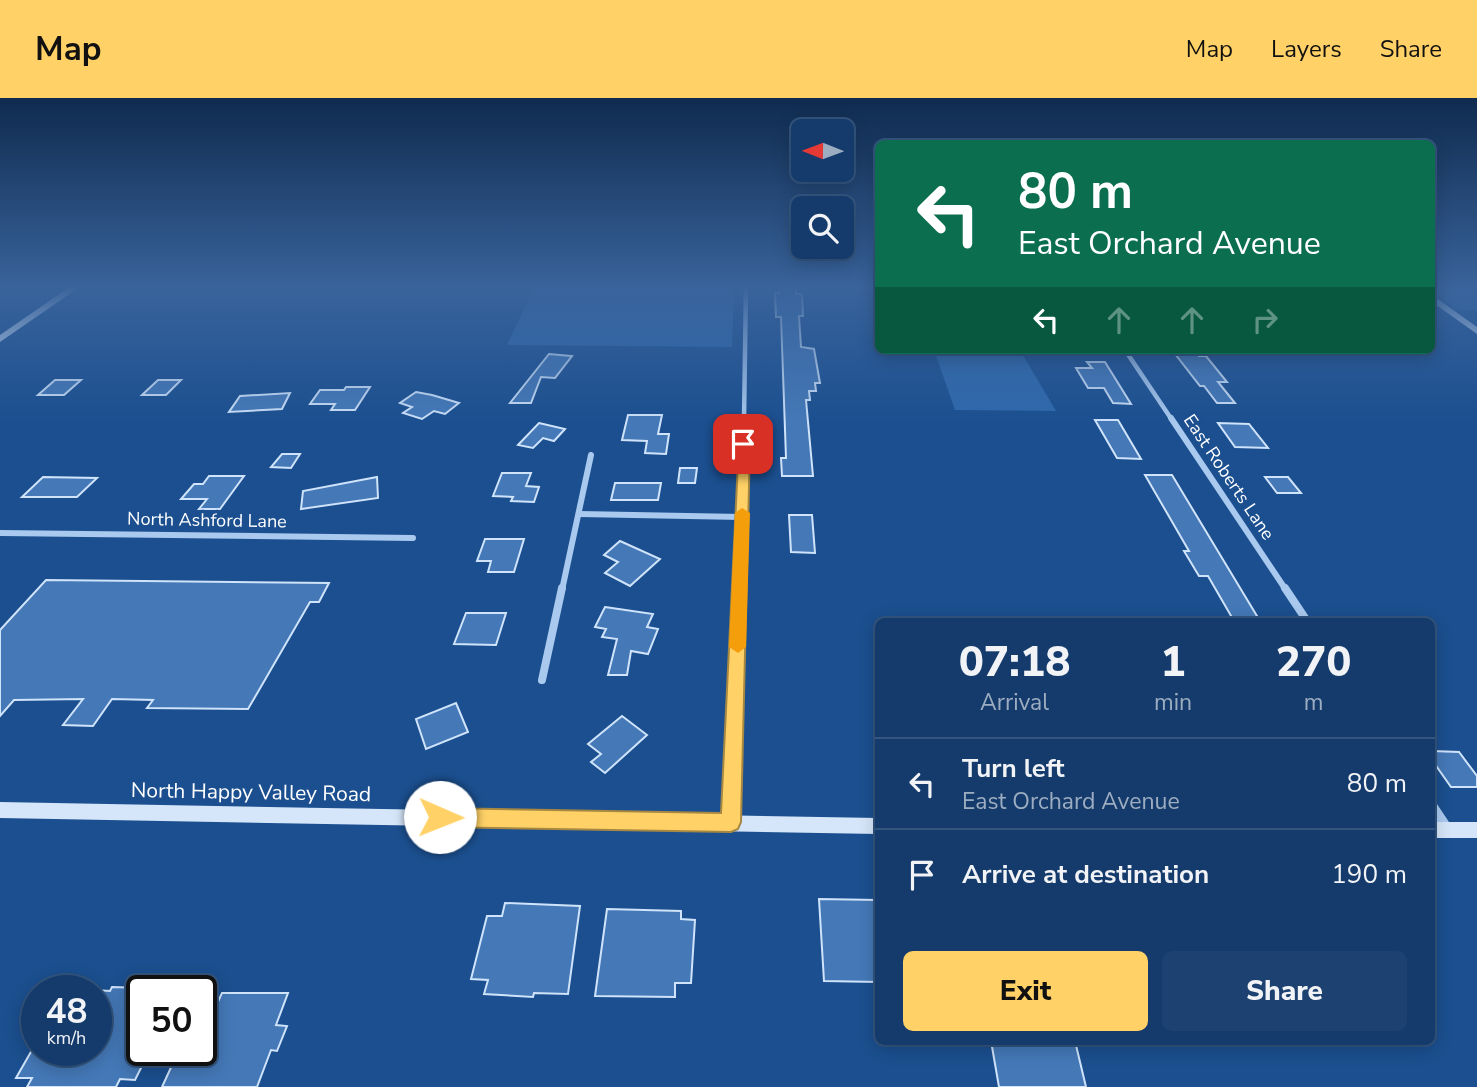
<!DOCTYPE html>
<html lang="en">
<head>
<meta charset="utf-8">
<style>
  :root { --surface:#143b6b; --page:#1d4271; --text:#f1f3f6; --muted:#9dadc1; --line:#33557e; --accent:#ffd166 }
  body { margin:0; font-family:"Nunito Sans",sans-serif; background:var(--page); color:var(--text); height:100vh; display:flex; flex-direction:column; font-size:26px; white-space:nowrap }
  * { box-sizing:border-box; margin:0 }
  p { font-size:23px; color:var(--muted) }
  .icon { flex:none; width:38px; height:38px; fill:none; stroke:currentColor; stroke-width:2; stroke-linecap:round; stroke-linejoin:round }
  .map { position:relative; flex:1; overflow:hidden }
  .details { position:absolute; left:875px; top:520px; width:560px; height:427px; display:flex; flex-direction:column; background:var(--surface); border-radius:10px; box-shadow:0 4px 18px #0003,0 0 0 2px var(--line) }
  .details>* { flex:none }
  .guide { position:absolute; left:875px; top:42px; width:560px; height:214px; border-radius:10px; box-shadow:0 4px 18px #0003,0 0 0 2px var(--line); background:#0b6e4f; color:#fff; overflow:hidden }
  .needle { width:46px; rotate:271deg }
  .buttons { position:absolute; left:791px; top:21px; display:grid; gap:14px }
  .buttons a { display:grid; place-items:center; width:63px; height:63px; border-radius:10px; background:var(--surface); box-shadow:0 4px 18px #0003,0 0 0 2px var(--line); font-size:35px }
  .speed { position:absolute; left:21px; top:877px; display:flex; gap:14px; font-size:35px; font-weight:700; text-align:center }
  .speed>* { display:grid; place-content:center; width:91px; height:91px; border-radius:50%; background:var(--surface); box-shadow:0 4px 18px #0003,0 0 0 2px var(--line); line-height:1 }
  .speed small { font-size:18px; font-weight:400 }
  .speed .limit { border:4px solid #111; border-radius:10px; background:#fff; color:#111 }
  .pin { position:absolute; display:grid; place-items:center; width:60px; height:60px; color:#fff; margin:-30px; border-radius:14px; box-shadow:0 4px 10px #0006 }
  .me { position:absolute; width:77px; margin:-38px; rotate:91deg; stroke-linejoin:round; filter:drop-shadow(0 0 5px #0008) }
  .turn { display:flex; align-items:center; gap:24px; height:147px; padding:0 28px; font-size:32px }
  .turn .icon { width:91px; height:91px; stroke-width:2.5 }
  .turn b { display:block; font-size:49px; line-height:60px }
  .lanes { display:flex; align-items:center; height:66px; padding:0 28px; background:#0003; justify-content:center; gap:35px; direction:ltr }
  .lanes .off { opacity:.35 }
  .eta { display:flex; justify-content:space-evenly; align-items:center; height:119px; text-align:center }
  .eta b { font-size:42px; font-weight:800; line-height:49px }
  .button { display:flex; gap:14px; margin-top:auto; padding:14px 28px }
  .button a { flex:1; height:80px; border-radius:10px; background:var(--accent); color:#111; font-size:28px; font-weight:800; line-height:80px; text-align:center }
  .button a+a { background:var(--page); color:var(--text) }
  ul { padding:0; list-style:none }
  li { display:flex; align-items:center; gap:21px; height:91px; padding:0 28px; border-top:2px solid var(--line) }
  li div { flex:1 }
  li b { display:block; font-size:26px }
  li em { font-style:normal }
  header { display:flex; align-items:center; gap:42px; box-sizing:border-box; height:98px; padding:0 35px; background:var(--accent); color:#111 }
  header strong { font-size:33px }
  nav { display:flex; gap:38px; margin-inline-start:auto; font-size:24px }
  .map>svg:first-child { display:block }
  .green { fill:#2e69ad }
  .building { fill:#4478b7; stroke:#cfe3fa; stroke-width:2 }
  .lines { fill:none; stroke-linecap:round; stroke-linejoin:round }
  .street-far3 { stroke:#a9c9ee; stroke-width:4.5 }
  .street-far2 { stroke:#a9c9ee; stroke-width:6 }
  .street-far1 { stroke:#a9c9ee; stroke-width:8 }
  .street { stroke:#a9c9ee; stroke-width:10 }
  .secondary { fill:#d6e6fa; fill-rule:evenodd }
  .route { fill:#ffd166; stroke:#a68842; stroke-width:2 }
  .slow { fill:#f59e0b }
  .labels { text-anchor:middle; stroke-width:7; stroke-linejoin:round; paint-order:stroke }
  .street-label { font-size:18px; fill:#fff; stroke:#1b4f8f }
  .near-street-label { font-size:21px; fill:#fff; stroke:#1b4f8f }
</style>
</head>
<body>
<header>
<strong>Map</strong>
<nav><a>Map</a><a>Layers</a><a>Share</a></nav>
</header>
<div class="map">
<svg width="1477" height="989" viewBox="0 0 1477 989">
  <rect width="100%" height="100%" fill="#1b4f8f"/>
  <g class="green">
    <polygon points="535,188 734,188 732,249 507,247"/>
    <polygon points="1432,188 1477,188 1477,212 1459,212 1432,192"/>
    <polygon points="934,252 1020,252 1056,313 955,312"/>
  </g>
  <g class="building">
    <polygon points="779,188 796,188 796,196 802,196 803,218 799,218 801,249 814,251 820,285 815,285 816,293 809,293 810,302 806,302 813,378 782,378 781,360 786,360 781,219 776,219 775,195 779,195"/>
    <polygon points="1172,252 1194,252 1199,258 1206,258 1227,284 1218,284 1235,305 1217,305 1204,288 1200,288"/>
    <polygon points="549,256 572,258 555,280 541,279 531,305 510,305"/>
    <polygon points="1087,264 1105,264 1131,306 1113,305 1104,290 1088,290 1076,270 1092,270"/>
    <polygon points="55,282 81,282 64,297 38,297"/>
    <polygon points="158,282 181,282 166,297 142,297"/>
    <polygon points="346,289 370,289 355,312 331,312 335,306 310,306 320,292 344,292"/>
    <polygon points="416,294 432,297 459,305 445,316 434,313 422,321 403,315 412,309 400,305"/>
    <polygon points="290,295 282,311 229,314 240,298"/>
    <polygon points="628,317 662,317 658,336 669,336 666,356 645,355 647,343 622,342"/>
    <polygon points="1095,322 1118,322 1141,361 1117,360"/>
    <polygon points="539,325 565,331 554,343 543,340 533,350 518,347"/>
    <polygon points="1218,325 1249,326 1268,350 1235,349"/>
    <polygon points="282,356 300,356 291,370 271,369"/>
    <polygon points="680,370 697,370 695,385 678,385"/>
    <polygon points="502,375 531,375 526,388 539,389 534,404 511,403 513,399 493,398"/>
    <polygon points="1145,377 1172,377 1260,523 1234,523 1208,478 1199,478 1184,453 1189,453"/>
    <polygon points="209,378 244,378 220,411 199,411 207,401 181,401 194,386 203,386"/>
    <polygon points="43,379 97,380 77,399 22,399"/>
    <polygon points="377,379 378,400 301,411 303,393"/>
    <polygon points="1265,379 1288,379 1301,395 1277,395"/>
    <polygon points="615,385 661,385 658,402 611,402"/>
    <polygon points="789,417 812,417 815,455 791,454"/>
    <polygon points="485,441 524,441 514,474 488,474 491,463 477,463"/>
    <polygon points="620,443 660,461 630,488 605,475 618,464 604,457"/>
    <polygon points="46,482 143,483 329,485 319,504 310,504 248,611 147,610 153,602 112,601 93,628 63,627 83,601 14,602 0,618 0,532"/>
    <polygon points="605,509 653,516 647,529 658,531 648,556 631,553 627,577 608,577 617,541 602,539 606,531 595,529"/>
    <polygon points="466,515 506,515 496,547 454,546"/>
    <polygon points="456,605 468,634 426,651 416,621"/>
    <polygon points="622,618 647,637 605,675 591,664 601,656 588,646"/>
    <polygon points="1432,653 1459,654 1477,678 1477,689 1451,689 1432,662"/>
    <polygon points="819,801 878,802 878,884 824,883"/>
    <polygon points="505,805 580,808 568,896 534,895 533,899 484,896 488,882 471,881 487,818 502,818"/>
    <polygon points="607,811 681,813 681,821 695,822 691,885 675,885 675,899 595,898"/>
    <polygon points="112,889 142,890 142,952 150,952 135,982 120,981 116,989 27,989 32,980 16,980 32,952 96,952 96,892 110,893"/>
    <polygon points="222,895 288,895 276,927 287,928 277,953 271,952 257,989 162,989 179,952 201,952 201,921 210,921"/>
    <polygon points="991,943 1075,943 1086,989 999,989"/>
  </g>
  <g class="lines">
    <g class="street-far3">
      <polyline points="1125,252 1172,322"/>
      <polyline points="744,322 746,188"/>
    </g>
    <g class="street-far2">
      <polyline points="1171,320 1286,492"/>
      <polyline points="579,416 742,419"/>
      <polyline points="0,435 413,440"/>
      <polyline points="562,492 591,357"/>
      <polyline points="739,492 744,320"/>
    </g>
    <g class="street-far1">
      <polyline points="1285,490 1307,523"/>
      <polyline points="542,582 562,490"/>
      <polyline points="1432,707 1434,710"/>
      <polyline points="731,710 739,490"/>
    </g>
    <g class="street">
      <polyline points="1433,709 1447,730"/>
      <polyline points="731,724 732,709"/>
    </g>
    <g class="secondary">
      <polygon points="71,188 81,188 0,244 0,237"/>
      <polygon points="1432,197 1477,229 1477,236 1432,204"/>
      <polygon points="0,704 878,720 878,736 0,720"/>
      <rect x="1432" y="724" width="45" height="16"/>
    </g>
  </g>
  <linearGradient id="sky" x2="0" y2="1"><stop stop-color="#0f2b4f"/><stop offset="0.58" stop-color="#39639b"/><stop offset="1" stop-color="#39639b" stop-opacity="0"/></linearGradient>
  <rect width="1477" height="326" fill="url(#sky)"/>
  <polygon class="route" points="739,343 750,346 741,724 738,731 731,734 440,729 433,726 430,719 433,713 440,710 721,715"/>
  <polygon class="slow" points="742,410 750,415 746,549 738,555 729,549 735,415"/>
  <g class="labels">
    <g class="street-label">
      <text transform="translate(1229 379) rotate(56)" y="6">East Roberts Lane</text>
      <text transform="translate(207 422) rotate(1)" y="6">North Ashford Lane</text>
    </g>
    <g class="near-street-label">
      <text transform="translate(251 694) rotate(1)" y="7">North Happy Valley Road</text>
    </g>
  </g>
</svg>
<div class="buttons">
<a><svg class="needle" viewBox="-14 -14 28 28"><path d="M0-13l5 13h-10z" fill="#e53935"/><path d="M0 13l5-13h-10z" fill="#9dadc1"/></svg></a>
<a><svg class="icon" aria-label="search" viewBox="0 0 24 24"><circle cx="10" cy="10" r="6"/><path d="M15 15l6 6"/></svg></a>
</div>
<div class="speed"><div>48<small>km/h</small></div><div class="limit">50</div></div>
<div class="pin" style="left:743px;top:346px;background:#d93025"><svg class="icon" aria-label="arrive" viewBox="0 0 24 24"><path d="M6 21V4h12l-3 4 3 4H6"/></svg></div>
<svg class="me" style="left:440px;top:719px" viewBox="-20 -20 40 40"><circle r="19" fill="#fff"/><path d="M0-13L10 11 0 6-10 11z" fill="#ffd166"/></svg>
<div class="guide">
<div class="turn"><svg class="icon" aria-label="left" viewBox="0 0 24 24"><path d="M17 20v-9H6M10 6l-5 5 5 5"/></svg><div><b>80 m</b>East Orchard Avenue</div></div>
<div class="lanes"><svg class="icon" aria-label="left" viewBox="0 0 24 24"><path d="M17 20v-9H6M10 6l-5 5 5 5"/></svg><svg class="icon off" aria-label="ahead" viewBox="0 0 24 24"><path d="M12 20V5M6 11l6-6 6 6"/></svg><svg class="icon off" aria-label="ahead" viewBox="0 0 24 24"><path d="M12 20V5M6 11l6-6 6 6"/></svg><svg class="icon off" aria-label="right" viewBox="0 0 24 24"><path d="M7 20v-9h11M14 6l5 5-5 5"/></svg></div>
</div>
<section class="details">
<div class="eta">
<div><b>07:18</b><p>Arrival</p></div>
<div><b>1</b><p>min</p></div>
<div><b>270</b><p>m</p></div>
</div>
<ul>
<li><svg class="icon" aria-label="left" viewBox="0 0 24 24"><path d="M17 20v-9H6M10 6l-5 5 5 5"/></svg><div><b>Turn left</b><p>East Orchard Avenue</p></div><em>80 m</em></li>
<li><svg class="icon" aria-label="arrive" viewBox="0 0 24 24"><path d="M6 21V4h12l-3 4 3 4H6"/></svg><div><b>Arrive at destination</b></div><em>190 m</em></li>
</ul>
<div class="button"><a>Exit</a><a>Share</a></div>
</section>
</div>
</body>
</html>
